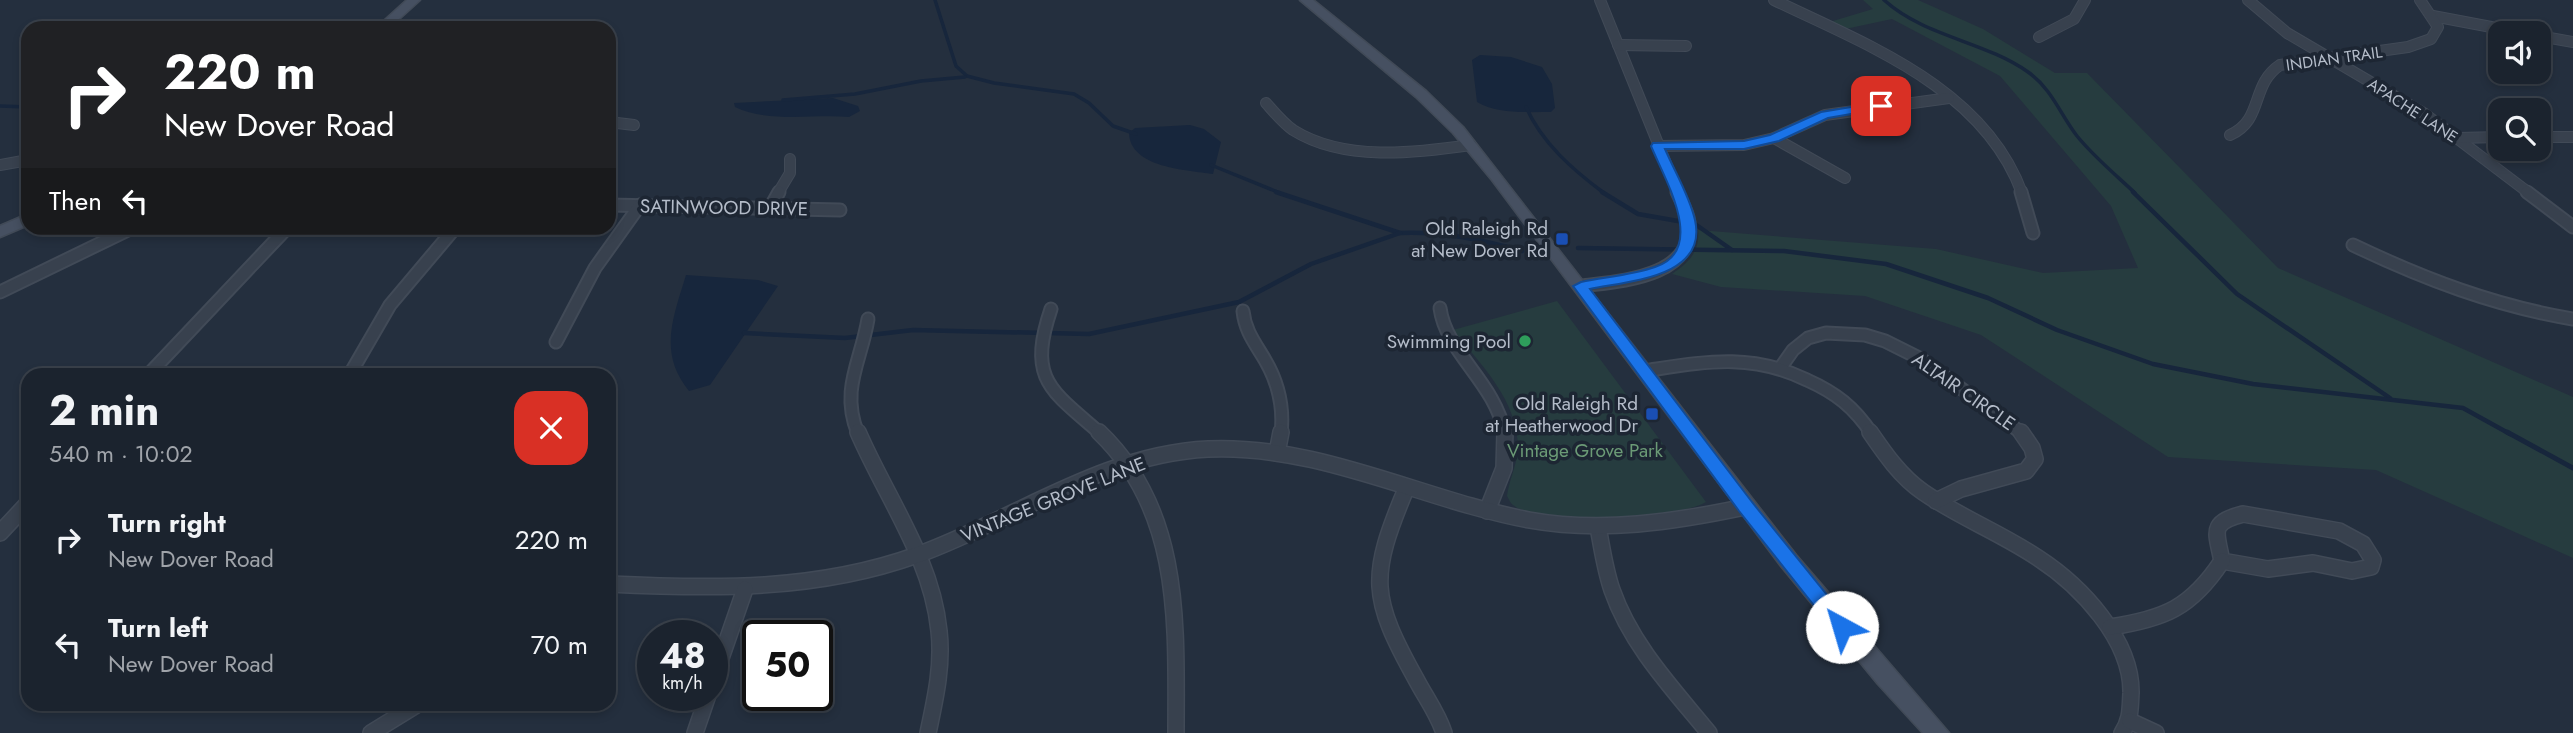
<!DOCTYPE html>
<html lang="en">
<head>
<meta charset="utf-8">
<style>
  :root { --surface:#1b232e; --page:#242b36; --text:#f1f3f6; --muted:#a0a4aa; --line:#39404a }
  body { margin:0; font-family:Jost,sans-serif; background:var(--page); color:var(--text); height:100vh; display:flex; flex-direction:column; font-size:26px; white-space:nowrap }
  * { box-sizing:border-box; margin:0 }
  p { font-size:23px; color:var(--muted) }
  .icon { flex:none; width:38px; height:38px; fill:none; stroke:currentColor; stroke-width:2; stroke-linecap:round; stroke-linejoin:round }
  .map { position:relative; flex:1; overflow:hidden }
  .side { position:absolute; left:21px; top:368px; width:595px; height:343px; display:flex; flex-direction:column; background:var(--surface); border-radius:21px; box-shadow:0 4px 10px #0003,0 0 0 2px var(--line) }
  .side>* { flex:none }
  .banner { position:absolute; left:21px; top:21px; width:595px; height:214px; border-radius:21px; box-shadow:0 4px 10px #0003,0 0 0 2px var(--line); background:#202124; color:#fff; overflow:hidden }
  .buttons { position:absolute; left:2488px; top:21px; display:grid; gap:14px }
  .buttons a { display:grid; place-items:center; width:63px; height:63px; border-radius:14px; background:var(--surface); box-shadow:0 4px 10px #0003,0 0 0 2px var(--line); font-size:35px }
  .speed { position:absolute; left:637px; top:620px; display:flex; gap:14px; font-size:35px; font-weight:700; text-align:center }
  .speed>* { display:grid; place-content:center; width:91px; height:91px; border-radius:50%; background:var(--surface); box-shadow:0 4px 10px #0003,0 0 0 2px var(--line); line-height:1 }
  .speed small { font-size:18px; font-weight:400 }
  .speed .limit { border:4px solid #111; border-radius:10px; background:#fff; color:#111 }
  .pin { position:absolute; display:grid; place-items:center; width:60px; height:60px; color:#fff; margin:-30px; border-radius:14px; box-shadow:0 4px 10px #0006 }
  .me { position:absolute; width:77px; margin:-38px; rotate:321deg; stroke-linejoin:round; filter:drop-shadow(0 0 5px #0008) }
  .turn { display:flex; align-items:center; gap:24px; height:147px; padding:0 28px; font-size:32px }
  .turn .icon { width:91px; height:91px; stroke-width:2.5 }
  .turn b { display:block; font-size:49px; line-height:60px }
  .then { display:flex; align-items:center; height:66px; padding:0 28px; background:#0003; gap:14px; font-size:26px }
  .round { display:grid; place-items:center; flex:none; width:74px; height:74px; border-radius:21px; background:var(--page) }
  .overview { display:flex; align-items:center; justify-content:space-between; height:119px; padding:0 28px }
  h1 { font-size:42px; font-weight:700; line-height:52px }
  ul { padding:0; list-style:none }
  li { display:flex; align-items:center; gap:21px; height:105px; padding:0 28px }
  li div { flex:1 }
  li b { display:block; font-size:26px }
  li em { font-style:normal }
  .map>svg:first-child { display:block }
  .green { fill:#263c3f }
  .water { fill:#17263c }
  .lines { fill:none; stroke-linecap:round; stroke-linejoin:round }
  .stream-far2 { stroke:#17263c; stroke-width:3.5 }
  .stream-far1 { stroke:#17263c; stroke-width:4.5 }
  .stream { stroke:#17263c; stroke-width:5 }
  .minor-far2-casing { stroke:#414a57; stroke-width:12 }
  .minor-far1-casing { stroke:#414a57; stroke-width:15 }
  .minor-casing { stroke:#414a57; stroke-width:18 }
  .secondary-casing { stroke:#414a57; stroke-width:3 }
  .minor-far2 { stroke:#38414e; stroke-width:10 }
  .minor-far1 { stroke:#38414e; stroke-width:11 }
  .minor { stroke:#38414e; stroke-width:15 }
  .secondary { fill:#465061; fill-rule:evenodd }
  .route { fill:#1a73e8; stroke:#114b97; stroke-width:2 }
  .transit-dot { fill:#1a4fb4; stroke:#1d2633; stroke-width:2.5 }
  .leisure-dot { fill:#2e9e5b; stroke:#1d2633; stroke-width:2.5 }
  .labels { text-anchor:middle; stroke-width:7; stroke-linejoin:round; paint-order:stroke }
  .far-street-label { font-size:16px; fill:#b4bcc9; stroke:#1d2633 }
  .street-label { font-size:19px; fill:#b4bcc9; stroke:#1d2633 }
  .poi-label { font-size:19px; fill:#b4bcc9; stroke:#1d2633; text-anchor:end }
  .park-label { font-size:19px; fill:#6b9a76; stroke:#1d2633 }
</style>
</head>
<body>
<div class="map">
<svg width="2573" height="733" viewBox="0 0 2573 733">
  <rect width="100%" height="100%" fill="#242f3e"/>
  <g class="green">
    <path d="M1863,0H1918L1983,29L2055,73H2087L2278,268L2573,397V558L2376,470L2168,457L1981,335L1865,296L1721,287L1672,274C1689,262 1700,252 1698,230L1936,249L2043,273L2138,268L2111,206L2000,76L1892,19L1836,31L1823,24L1873,9Z"/>
    <path d="M1557,301L1706,502C1679,519 1537,526 1513,505C1510,503 1509,499 1507,496C1509,480 1517,465 1518,448C1518,400 1481,365 1453,330Z"/>
  </g>
  <g class="water">
    <path d="M1480,55L1511,57L1542,67L1552,84L1555,108L1551,112C1527,112 1497,114 1477,102L1472,60Z"/>
    <path d="M833,98L858,106L860,111L849,117C812,114 769,123 735,107L734,103Z"/>
    <path d="M1190,125L1204,129L1221,142L1213,174C1187,170 1130,168 1129,133L1135,128Z"/>
    <path d="M686,275L758,280L778,286L710,385L689,391C658,353 673,318 686,275Z"/>
  </g>
  <g class="lines">
    <g class="stream-far2">
      <polyline points="935,0 956,66 967,76 994,83 1074,94 1089,103 1113,126 1136,134"/>
      <path d="M1884,0C1925,37 1984,41 2028,72C2052,89 2060,114 2077,136C2094,157 2116,175 2135,193"/>
      <polyline points="783,100 855,94 921,81 965,77"/>
      <polyline points="0,106 28,107"/>
      <path d="M1526,107C1542,143 1573,170 1604,193"/>
      <polyline points="1211,165 1280,193"/>
    </g>
    <g class="stream-far1">
      <path d="M1276,192L1400,233C1440,231 1484,240 1522,251"/>
      <polyline points="1602,192 1638,214 1695,224 1732,250"/>
      <polyline points="2133,192 2237,294 2390,398"/>
      <polyline points="1578,248 1784,251 1886,264 1988,298 2057,330 2153,364 2253,384 2463,408 2510,434"/>
      <polyline points="744,333 845,338 913,330 1089,334 1239,302 1311,264 1400,233"/>
    </g>
    <polyline class="stream" points="2507,432 2573,468"/>
    <defs>
      <g id="minor-far2">
        <polyline points="1600,0 1678,193"/>
        <path d="M1774,0C1867,45 1984,88 2022,193"/>
        <polyline points="2248,0 2287,33 2425,114 2529,193"/>
        <polyline points="2433,16 2523,33"/>
        <polyline points="2539,36 2573,42"/>
        <polyline points="2039,37 2074,19 2085,0"/>
        <polyline points="1618,45 1686,46"/>
        <path d="M1266,103C1274,112 1283,123 1293,130C1344,162 1415,153 1471,145"/>
        <polyline points="609,122 634,125"/>
        <path d="M2230,135C2264,120 2250,85 2280,65L2408,47L2431,39L2438,27L2420,0"/>
        <polyline points="2539,137 2573,137"/>
        <polyline points="1774,138 1845,178"/>
        <polyline points="2457,138 2501,137"/>
        <polyline points="1657,146 1744,145 1774,138 1825,115 1949,98"/>
        <polyline points="0,165 28,160"/>
        <polyline points="778,193 790,173 790,159"/>
      </g>
      <g id="minor-far1">
        <polyline points="2021,192 2033,233"/>
        <polyline points="2527,192 2573,227"/>
        <polyline points="609,205 840,210"/>
        <polyline points="770,208 779,192"/>
        <path d="M2353,245C2424,279 2495,306 2573,319"/>
        <path d="M1581,286C1619,281 1695,278 1689,222C1688,212 1681,201 1677,192"/>
        <polyline points="0,292 132,228"/>
        <path d="M1440,308C1446,353 1495,382 1505,434"/>
        <path d="M1051,309C1027,380 1051,390 1101,434"/>
        <path d="M1243,311C1245,331 1255,343 1265,360C1278,382 1284,408 1281,434"/>
        <polyline points="556,342 595,268 640,205"/>
        <polyline points="1781,367 1793,350 1808,338 1826,333 1865,335 1885,341 1921,359 2023,434"/>
        <path d="M1644,371C1704,362 1750,352 1807,380C1836,393 1854,407 1872,434"/>
        <polyline points="149,374 287,228"/>
        <polyline points="350,374 390,305 455,228"/>
        <path d="M858,434C840,389 861,362 868,319"/>
      </g>
      <g id="minor">
        <path d="M858,432C886,497 932,559 939,631C943,666 935,700 928,733"/>
        <path d="M1099,432C1183,512 1176,627 1176,733"/>
        <path d="M1870,432C1885,454 1901,477 1923,492C1959,517 2001,533 2038,558C2081,586 2132,640 2131,693C2130,709 2131,719 2122,733"/>
        <polyline points="1277,453 1281,432"/>
        <path d="M1406,489C1369,577 1370,597 1417,681C1426,698 1438,714 1444,733"/>
        <polyline points="1936,501 1961,489 2026,471 2035,459 2032,448 2021,432"/>
        <polyline points="1487,511 1504,468 1505,432"/>
        <path d="M2243,514L2339,531L2363,544L2373,560L2371,567L2352,571L2313,563L2268,569L2222,561C2216,531 2209,523 2243,514Z"/>
        <path d="M1598,527C1602,548 1605,570 1612,590C1631,645 1673,689 1709,733"/>
        <polyline points="0,533 28,503"/>
        <path d="M609,584C714,589 817,591 917,555C1014,520 1102,454 1208,449C1319,444 1423,500 1529,520C1601,533 1674,522 1745,507"/>
        <path d="M2110,627C2164,619 2191,608 2222,561"/>
        <polyline points="712,684 745,589"/>
        <polyline points="2130,721 2156,733"/>
        <polyline points="371,733 418,704"/>
        <polyline points="695,733 708,695"/>
      </g>
      <g id="secondary">
        <polygon points="407,0 420,0 389,28 376,28"/>
        <polygon points="1300,0 1313,0 1426,91 1463,127 1796,555 1949,733 1923,733 1878,684 1781,566 1492,180 1453,133 1416,97"/>
        <polygon points="28,214 28,225 0,237 0,226"/>
      </g>
    </defs>
    <use href="#minor-far2" class="minor-far2-casing"/>
    <use href="#minor-far1" class="minor-far1-casing"/>
    <use href="#minor" class="minor-casing"/>
    <use href="#secondary" class="secondary-casing"/>
    <use href="#minor-far2" class="minor-far2"/>
    <use href="#minor-far1" class="minor-far1"/>
    <use href="#minor" class="minor"/>
    <use href="#secondary" class="secondary"/>
  </g>
  <path class="route" d="M1881,102L1888,106L1886,108L1828,118L1779,141L1744,149H1665C1675,172 1690,197 1695,220C1708,278 1627,281 1590,289L1752,502L1849,622L1852,627L1849,632L1842,634L1835,632L1739,511L1573,286L1581,282C1605,277 1632,275 1655,267C1708,250 1664,178 1651,146L1653,143L1744,141L1770,135L1821,112Z"/>
  <g class="transit-dot">
    <rect x="1555" y="232" width="14" height="14" rx="3.5"/>
    <rect x="1645" y="407" width="14" height="14" rx="3.5"/>
  </g>
  <circle class="leisure-dot" cx="1525" cy="341" r="7"/>
  <g class="labels">
    <g class="far-street-label">
      <text transform="translate(2334 58) rotate(-8)" y="6">INDIAN TRAIL</text>
      <text transform="translate(2413 110) rotate(33)" y="6">APACHE LANE</text>
    </g>
    <g class="street-label">
      <text transform="translate(724 207) rotate(1)" y="7">SATINWOOD DRIVE</text>
      <text transform="translate(1964 391) rotate(35)" y="7">ALTAIR CIRCLE</text>
      <text transform="translate(1053 499) rotate(-22)" y="7">VINTAGE GROVE LANE</text>
    </g>
    <g class="poi-label">
      <text x="1548" y="235">Old Raleigh Rd<tspan x="1548" dy="22">at New Dover Rd</tspan></text>
      <text x="1511" y="348">Swimming Pool</text>
      <text x="1638" y="410">Old Raleigh Rd<tspan x="1638" dy="22">at Heatherwood Dr</tspan></text>
    </g>
    <g class="park-label">
      <text x="1585" y="457">Vintage Grove Park</text>
    </g>
  </g>
</svg>
<div class="buttons">
<a><svg class="icon" aria-label="sound" viewBox="0 0 24 24"><path d="M4 9h4l5-4v14l-5-4H4zM17 9q2 3 0 6"/></svg></a>
<a><svg class="icon" aria-label="search" viewBox="0 0 24 24"><circle cx="10" cy="10" r="6"/><path d="M15 15l6 6"/></svg></a>
</div>
<div class="speed"><div>48<small>km/h</small></div><div class="limit">50</div></div>
<div class="pin" style="left:1881px;top:106px;background:#d93025"><svg class="icon" aria-label="arrive" viewBox="0 0 24 24"><path d="M6 21V4h12l-3 4 3 4H6"/></svg></div>
<svg class="me" style="left:1842px;top:627px" viewBox="-20 -20 40 40"><circle r="19" fill="#fff"/><path d="M0-13L10 11 0 6-10 11z" fill="#1a73e8"/></svg>
<div class="banner">
<div class="turn"><svg class="icon" aria-label="right" viewBox="0 0 24 24"><path d="M7 20v-9h11M14 6l5 5-5 5"/></svg><div><b>220 m</b>New Dover Road</div></div>
<div class="then">Then<svg class="icon" aria-label="left" viewBox="0 0 24 24"><path d="M17 20v-9H6M10 6l-5 5 5 5"/></svg></div>
</div>
<section class="side">
<div class="overview"><div><h1>2 min</h1><p>540 m · 10:02</p></div><a class="round" style="background:#d93025;color:#fff"><svg class="icon" aria-label="close" viewBox="0 0 24 24"><path d="M6 6l12 12M18 6L6 18"/></svg></a></div>
<ul>
<li><svg class="icon" aria-label="right" viewBox="0 0 24 24"><path d="M7 20v-9h11M14 6l5 5-5 5"/></svg><div><b>Turn right</b><p>New Dover Road</p></div><em>220 m</em></li>
<li><svg class="icon" aria-label="left" viewBox="0 0 24 24"><path d="M17 20v-9H6M10 6l-5 5 5 5"/></svg><div><b>Turn left</b><p>New Dover Road</p></div><em>70 m</em></li>
</ul>
</section>
</div>
</body>
</html>
